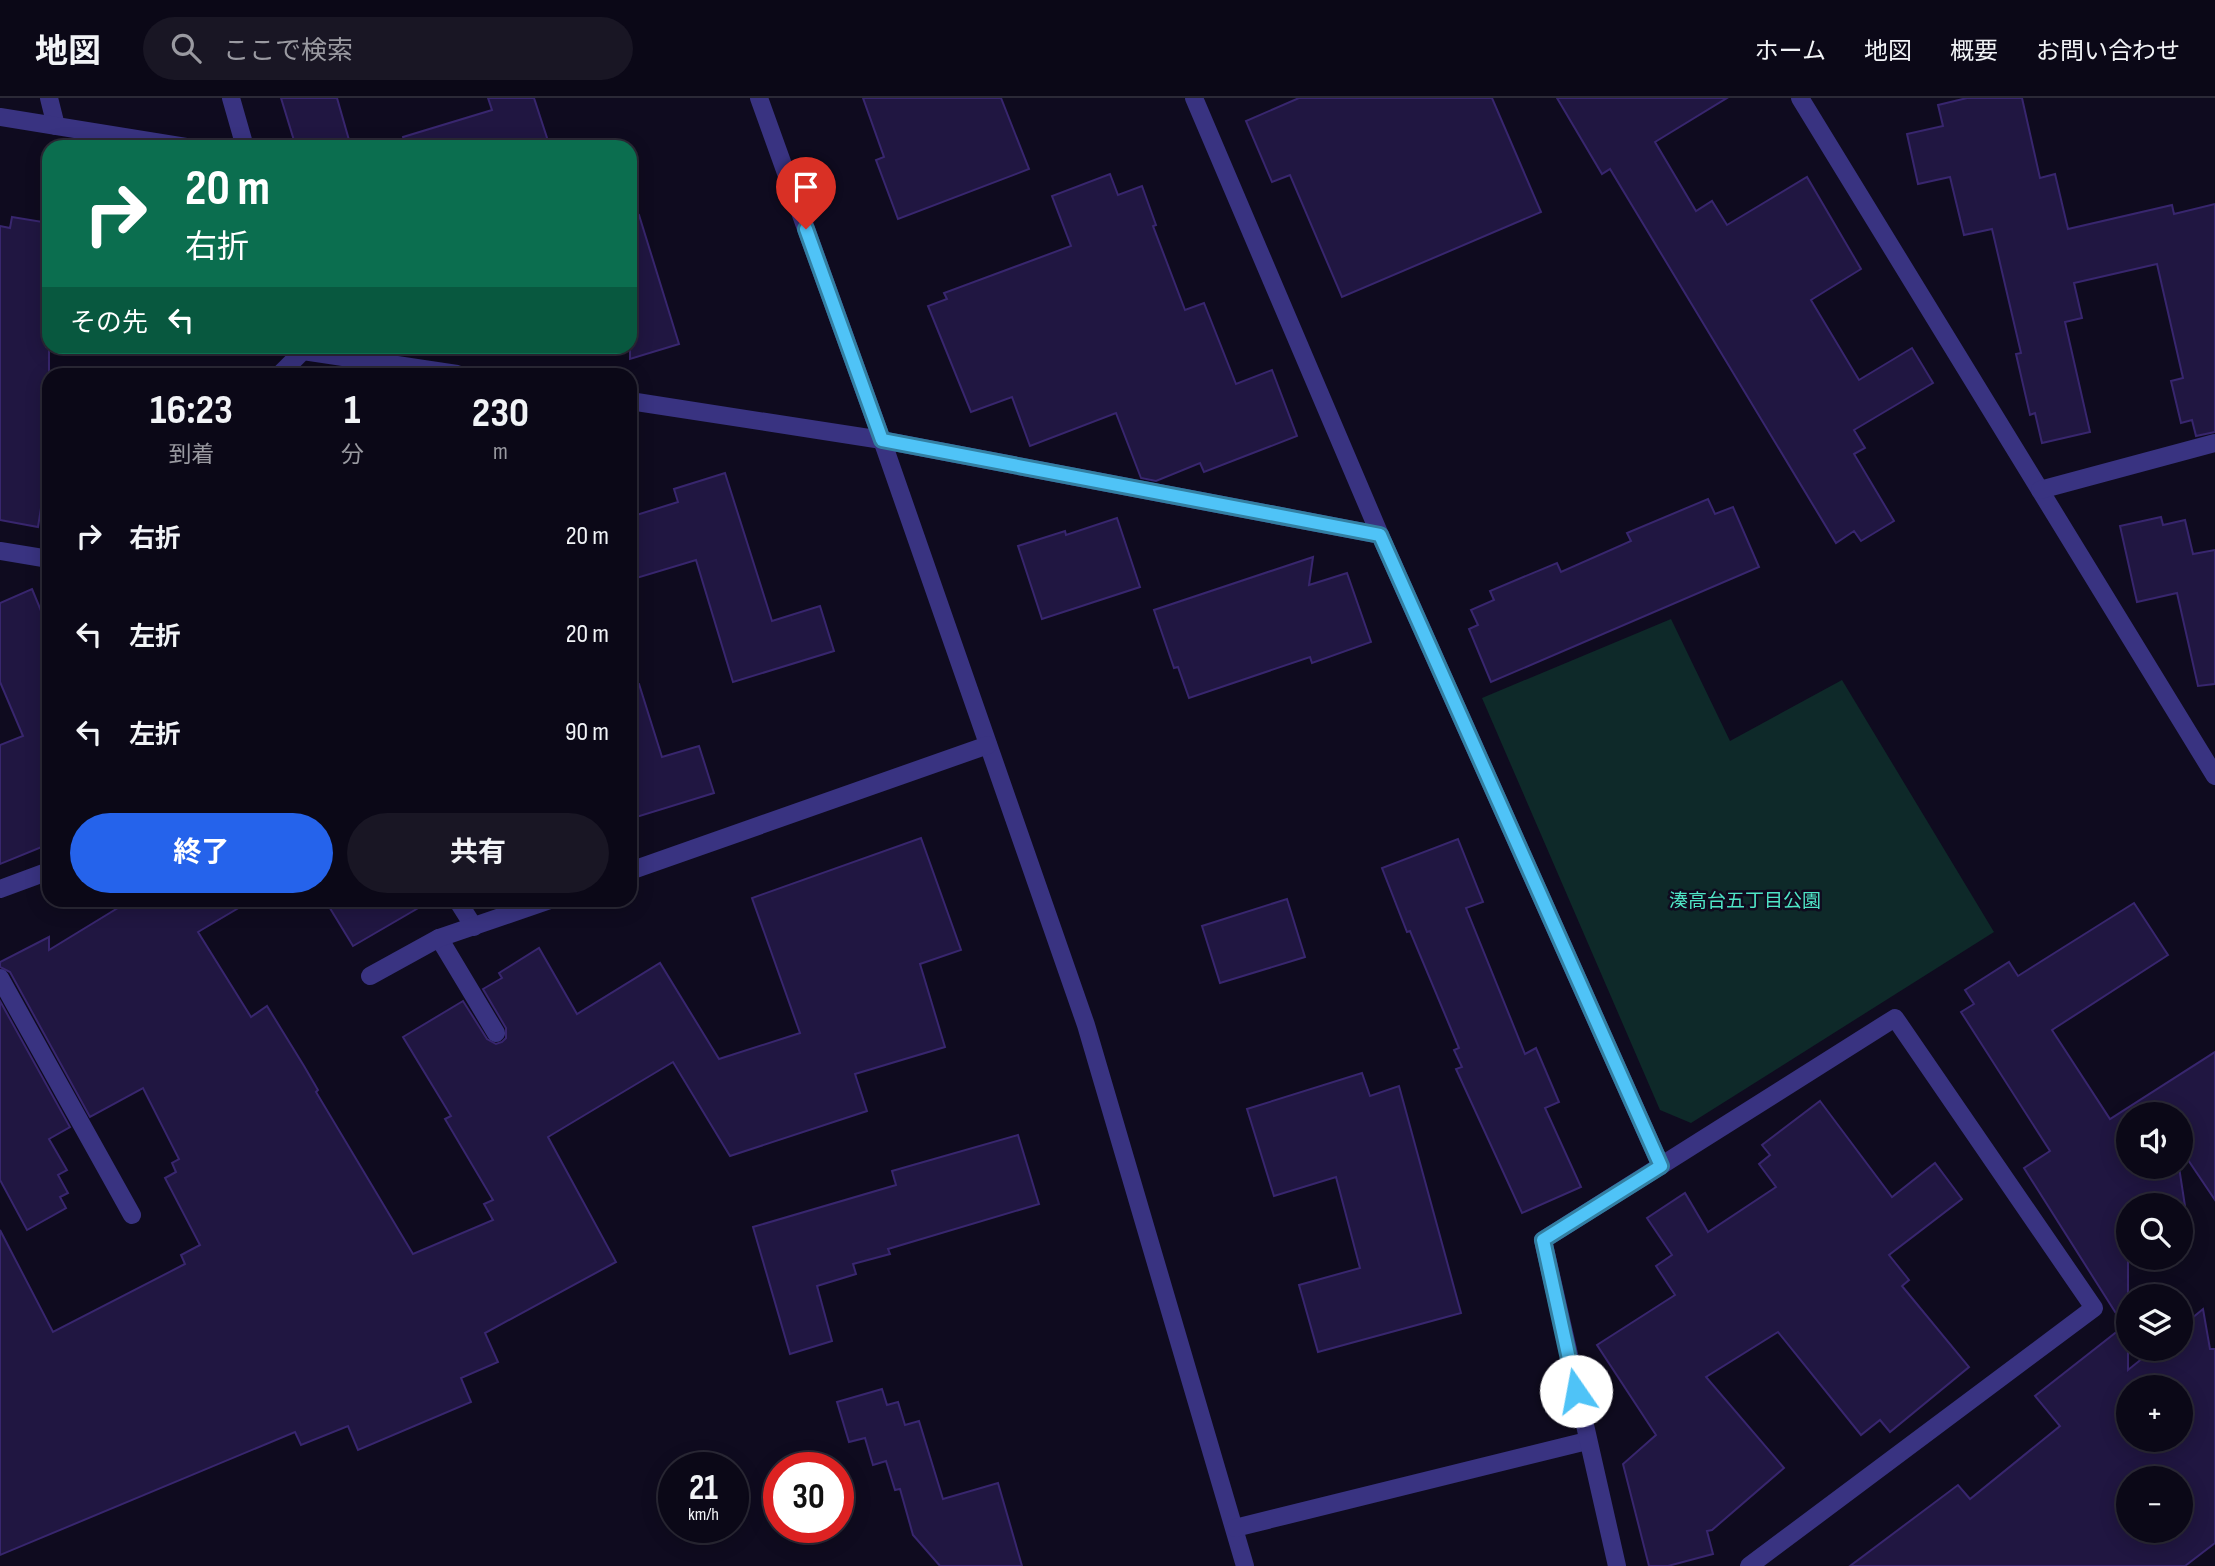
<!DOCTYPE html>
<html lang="ja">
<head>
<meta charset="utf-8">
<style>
  :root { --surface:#0b0817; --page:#191624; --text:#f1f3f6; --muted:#9a9aa1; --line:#2b2936; --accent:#2563eb }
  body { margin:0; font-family:"Sofia Sans Condensed","Noto Sans JP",sans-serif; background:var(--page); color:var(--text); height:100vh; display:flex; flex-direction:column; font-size:26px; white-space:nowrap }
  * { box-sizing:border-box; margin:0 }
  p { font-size:23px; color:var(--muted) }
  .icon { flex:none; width:38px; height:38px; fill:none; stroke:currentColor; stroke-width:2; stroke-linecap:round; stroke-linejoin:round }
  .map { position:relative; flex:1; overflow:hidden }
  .sheet { position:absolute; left:42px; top:270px; width:595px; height:539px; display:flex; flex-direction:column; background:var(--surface); border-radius:21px; box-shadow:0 4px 18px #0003,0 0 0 2px var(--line) }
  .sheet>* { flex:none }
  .top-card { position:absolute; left:42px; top:42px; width:595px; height:214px; border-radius:21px; box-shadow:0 4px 18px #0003,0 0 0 2px var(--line); background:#0b6e4f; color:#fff; overflow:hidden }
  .controls { position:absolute; left:2116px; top:1004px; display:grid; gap:14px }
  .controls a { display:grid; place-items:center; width:77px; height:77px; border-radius:50%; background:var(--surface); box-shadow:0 4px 18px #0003,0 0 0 2px var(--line); font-size:35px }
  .speed { position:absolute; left:658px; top:1354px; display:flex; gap:14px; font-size:35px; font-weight:700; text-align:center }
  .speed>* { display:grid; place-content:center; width:91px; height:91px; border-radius:50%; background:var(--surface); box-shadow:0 4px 18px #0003,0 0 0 2px var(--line); line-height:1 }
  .speed small { font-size:18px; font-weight:400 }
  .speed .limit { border:10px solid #d22; background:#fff; color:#111 }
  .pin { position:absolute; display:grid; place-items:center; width:60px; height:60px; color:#fff; margin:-72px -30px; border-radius:50% 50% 50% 0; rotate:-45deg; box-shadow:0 0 7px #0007 }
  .pin .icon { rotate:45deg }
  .me { position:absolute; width:77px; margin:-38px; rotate:348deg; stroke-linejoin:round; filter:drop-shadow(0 0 5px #0008) }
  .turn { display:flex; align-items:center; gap:24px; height:147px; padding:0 28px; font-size:32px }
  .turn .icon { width:91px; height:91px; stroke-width:2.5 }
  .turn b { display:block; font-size:49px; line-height:60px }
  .then { display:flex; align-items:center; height:66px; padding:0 28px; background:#0003; gap:14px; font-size:26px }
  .eta { display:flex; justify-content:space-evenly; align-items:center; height:119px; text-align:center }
  .eta b { font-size:42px; font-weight:700; line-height:49px }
  .cta { display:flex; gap:14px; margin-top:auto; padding:14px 28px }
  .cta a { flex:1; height:80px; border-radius:42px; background:var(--accent); color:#fff; font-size:28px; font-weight:700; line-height:80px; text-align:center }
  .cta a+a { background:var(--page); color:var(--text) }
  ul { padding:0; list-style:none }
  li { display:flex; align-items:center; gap:21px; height:98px; padding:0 28px }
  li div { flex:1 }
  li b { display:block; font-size:26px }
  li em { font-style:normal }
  header { display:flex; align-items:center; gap:42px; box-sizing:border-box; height:98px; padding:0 35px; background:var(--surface); border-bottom:2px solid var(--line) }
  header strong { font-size:33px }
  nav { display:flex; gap:38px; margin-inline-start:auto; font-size:24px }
  .search { width:490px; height:63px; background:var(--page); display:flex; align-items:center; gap:18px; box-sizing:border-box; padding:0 24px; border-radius:38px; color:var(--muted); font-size:26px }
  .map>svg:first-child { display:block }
  .green { fill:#0e2929 }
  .building { fill:#201641; stroke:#38266e; stroke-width:2; fill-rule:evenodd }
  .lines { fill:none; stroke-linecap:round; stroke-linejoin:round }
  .minor { stroke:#393381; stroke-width:18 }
  .route-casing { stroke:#337fa1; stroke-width:18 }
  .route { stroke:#4fc3f7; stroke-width:12 }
  .labels { text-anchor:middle; stroke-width:5; stroke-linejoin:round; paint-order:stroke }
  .park-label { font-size:19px; fill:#4fe5c6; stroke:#0f0b1f }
</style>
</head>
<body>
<header>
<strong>地図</strong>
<div class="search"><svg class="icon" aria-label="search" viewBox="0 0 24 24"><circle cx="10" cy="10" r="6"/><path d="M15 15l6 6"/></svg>ここで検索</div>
<nav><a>ホーム</a><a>地図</a><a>概要</a><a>お問い合わせ</a></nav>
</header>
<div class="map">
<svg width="2215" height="1468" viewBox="0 0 2215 1468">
  <rect width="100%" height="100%" fill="#0f0b1f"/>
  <polygon class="green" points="1671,521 1730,643 1842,582 1994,834 1691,1025 1660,1012 1482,600"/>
  <g class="building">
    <polygon points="281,0 337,0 351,49 296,49"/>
    <polygon points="488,0 534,0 550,49 405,49 403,39 492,12"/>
    <polygon points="863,0 1001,0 1029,71 898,121 876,62 884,59"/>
    <polygon points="1299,0 1492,0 1541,114 1342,199 1290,77 1272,84 1246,23"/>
    <polygon points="1557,0 1727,0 1655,44 1696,113 1712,103 1727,127 1807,79 1861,171 1811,202 1859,282 1912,250 1933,285 1854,332 1865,350 1854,356 1894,423 1861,443 1854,433 1836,445 1610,71 1602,76"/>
    <polygon points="1967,0 2022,0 2040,80 2055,76 2068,131 2172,107 2174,116 2215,106 2215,334 2196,338 2192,322 2181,325 2171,283 2183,280 2157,166 2074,185 2082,220 2065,224 2090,334 2042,345 2035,315 2030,317 2016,256 2021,255 1992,131 1964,137 1950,79 1918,86 1907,36 1943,28 1938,7"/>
    <polygon points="1110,76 1118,97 1142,88 1156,127 1153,128 1185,212 1204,205 1236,286 1272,272 1297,338 1204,374 1200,365 1156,383 1141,380 1116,315 1030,348 1012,299 971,314 928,208 947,201 944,195 1071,148 1052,98"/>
    <polygon points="639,117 679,246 630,261 630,119"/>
    <polygon points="12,119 49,125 49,226 46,249 49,250 49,359 38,429 0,422 0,128 10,130"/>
    <polygon points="725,375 772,523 820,508 834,553 733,584 696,462 630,482 630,419 678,404 674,391"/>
    <polygon points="1708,401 1715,416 1733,409 1759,469 1491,584 1469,531 1478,527 1471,512 1494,502 1490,493 1557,465 1561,474 1631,443 1627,435"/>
    <polygon points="2161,419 2163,427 2185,422 2193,456 2215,452 2215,586 2198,588 2177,495 2137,504 2120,428"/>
    <polygon points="1117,420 1140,489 1042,521 1018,448 1065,433 1066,437"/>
    <polygon points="1313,459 1309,487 1347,475 1371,544 1312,565 1310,559 1189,600 1178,569 1174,570 1154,512"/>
    <polygon points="32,491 49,532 49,746 0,766 0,647 23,638 0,584 0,505"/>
    <polygon points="639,586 662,659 699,648 714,695 630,721 630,587"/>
    <polygon points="921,740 961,852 920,866 945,949 855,976 867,1013 730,1058 673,964 548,1039 616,1164 485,1235 498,1264 461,1280 471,1304 358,1352 348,1328 301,1347 295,1334 0,1457 0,1132 53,1234 185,1166 181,1157 200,1147 165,1080 176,1074 172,1065 179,1061 143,990 90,1019 10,874 0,869 0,864 49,839 49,852 131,802 252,802 198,834 251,919 267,908 304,968 318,992 316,994 413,1156 493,1122 484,1106 493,1102 445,1021 451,1018 403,939 463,903 487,941 496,946 502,944 506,940 506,930 483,891 502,880 499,875 539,850 577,916 660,865 719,961 800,935 752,800"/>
    <polygon points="1458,741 1483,804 1466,810 1525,956 1536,950 1559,1004 1545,1010 1581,1089 1522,1115 1456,971 1462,969 1454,952 1459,950 1410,833 1407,834 1382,770"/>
    <polygon points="1287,801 1305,859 1220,885 1202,828"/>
    <polygon points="325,802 432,802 353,848"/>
    <path d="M2134,805L2168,857L2052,932L2110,1021L2215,954V1102L2180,1050V1017H2128V1069H2179L2185,1108H2128V1272L2154,1251H2180V1230L2203,1211L2210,1251H2215V1445L2185,1468H1850L1958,1387L1970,1401L2060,1328L2035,1298L2124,1228L2024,1070L2050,1053L1961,914L1974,906L1965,892L2009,864L2018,878ZM2128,1290H2180V1342H2128ZM2128,1381H2180V1433H2128Z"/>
    <polygon points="0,903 70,1029 49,1041 67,1072 58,1077 68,1095 60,1099 66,1110 27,1132 0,1082"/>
    <polygon points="1362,975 1370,998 1399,988 1461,1215 1318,1254 1299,1187 1360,1170 1336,1079 1274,1098 1247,1011"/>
    <polygon points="1820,1003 1892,1099 1935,1065 1962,1101 1889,1157 1909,1182 1902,1188 1969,1269 1890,1334 1880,1322 1861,1337 1778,1234 1706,1279 1784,1370 1712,1432 1707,1433 1713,1456 1668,1468 1649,1468 1623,1366 1656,1337 1597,1247 1675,1197 1656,1168 1672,1157 1647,1120 1685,1095 1708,1134 1776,1089 1759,1066 1770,1057 1762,1047"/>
    <polygon points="1018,1037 1039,1106 888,1151 890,1156 853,1166 856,1176 817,1188 832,1243 790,1256 753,1129 896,1087 892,1073"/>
    <polygon points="882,1291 887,1307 898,1304 905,1327 919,1323 943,1401 998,1385 1022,1468 940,1468 913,1437 900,1391 895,1392 886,1363 873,1367 865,1340 849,1344 837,1304"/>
  </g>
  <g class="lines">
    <g class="minor">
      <polyline points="49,0 56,28"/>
      <polyline points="231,0 245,49"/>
      <polyline points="759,0 882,342 1086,927 1245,1468"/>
      <polyline points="1800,0 2215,678"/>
      <polyline points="0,19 186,49"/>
      <polyline points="280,276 303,253 457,276"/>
      <polyline points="630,303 882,342 1380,437 1194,0"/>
      <polyline points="2040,392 2215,345"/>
      <polyline points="1380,437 1661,1068"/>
      <polyline points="0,453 49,461"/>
      <polyline points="630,773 988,647"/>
      <polyline points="0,791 49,773"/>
      <polyline points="457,802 474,829"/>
      <polyline points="439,840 496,935"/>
      <polyline points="370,878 439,840 550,802"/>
      <polyline points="0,880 132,1117"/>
      <polyline points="1235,1430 1587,1343"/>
      <polyline points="1617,1468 1543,1142 1895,920 2094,1210 1749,1468"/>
    </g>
  </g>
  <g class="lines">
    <defs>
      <polyline id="route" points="806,131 882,342 1380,437 1661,1068 1543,1142 1576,1293"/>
    </defs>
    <use href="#route" class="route-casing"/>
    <use href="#route" class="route"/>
  </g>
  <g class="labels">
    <g class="park-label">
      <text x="1745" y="809">湊高台五丁目公園</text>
    </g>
  </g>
</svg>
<div class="controls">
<a><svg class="icon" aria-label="sound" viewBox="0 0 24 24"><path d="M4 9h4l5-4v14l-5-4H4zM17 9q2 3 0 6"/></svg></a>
<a><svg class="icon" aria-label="search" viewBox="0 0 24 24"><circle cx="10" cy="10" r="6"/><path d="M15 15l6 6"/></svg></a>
<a><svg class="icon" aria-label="layers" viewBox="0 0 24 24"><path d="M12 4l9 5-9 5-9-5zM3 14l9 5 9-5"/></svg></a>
<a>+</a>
<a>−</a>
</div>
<div class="speed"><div>21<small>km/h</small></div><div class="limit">30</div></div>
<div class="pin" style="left:806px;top:131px;background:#d93025"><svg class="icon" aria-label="arrive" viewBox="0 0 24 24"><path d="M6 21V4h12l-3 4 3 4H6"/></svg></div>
<svg class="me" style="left:1576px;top:1293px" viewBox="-20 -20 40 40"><circle r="19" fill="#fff"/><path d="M0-13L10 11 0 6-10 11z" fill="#4fc3f7"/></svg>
<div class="top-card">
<div class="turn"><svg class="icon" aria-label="right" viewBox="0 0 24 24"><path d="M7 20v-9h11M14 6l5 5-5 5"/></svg><div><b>20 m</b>右折</div></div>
<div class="then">その先<svg class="icon" aria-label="left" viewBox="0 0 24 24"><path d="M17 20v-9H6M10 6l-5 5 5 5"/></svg></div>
</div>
<section class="sheet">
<div class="eta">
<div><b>16:23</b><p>到着</p></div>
<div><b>1</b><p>分</p></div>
<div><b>230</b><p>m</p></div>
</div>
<ul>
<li><svg class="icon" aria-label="right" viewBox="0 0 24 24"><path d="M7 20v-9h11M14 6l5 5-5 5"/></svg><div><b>右折</b></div><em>20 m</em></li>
<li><svg class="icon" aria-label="left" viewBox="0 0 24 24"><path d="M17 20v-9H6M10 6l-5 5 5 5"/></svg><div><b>左折</b></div><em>20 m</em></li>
<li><svg class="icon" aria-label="left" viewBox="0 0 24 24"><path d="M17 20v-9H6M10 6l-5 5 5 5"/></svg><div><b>左折</b></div><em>90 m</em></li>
</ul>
<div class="cta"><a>終了</a><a>共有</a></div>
</section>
</div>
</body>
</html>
